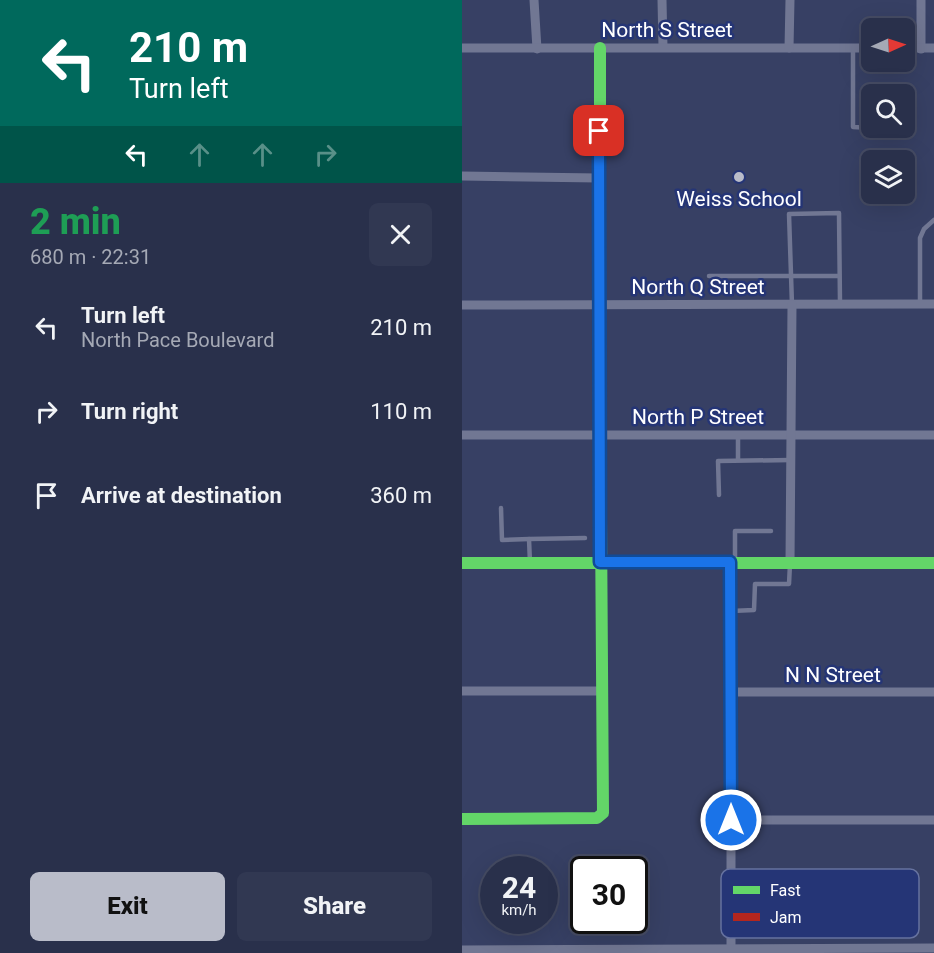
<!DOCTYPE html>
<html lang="en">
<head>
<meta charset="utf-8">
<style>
  :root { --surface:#29304b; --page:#313852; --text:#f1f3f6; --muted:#a5a9b5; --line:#454b63; --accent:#b9bcc9 }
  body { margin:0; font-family:Roboto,sans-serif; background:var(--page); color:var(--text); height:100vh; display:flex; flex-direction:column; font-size:22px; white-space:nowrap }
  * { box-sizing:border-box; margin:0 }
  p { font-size:20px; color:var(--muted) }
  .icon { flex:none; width:33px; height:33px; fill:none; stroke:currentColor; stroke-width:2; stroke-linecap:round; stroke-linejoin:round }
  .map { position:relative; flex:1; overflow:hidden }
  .side { display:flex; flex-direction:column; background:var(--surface); width:462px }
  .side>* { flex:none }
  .guide { background:#00695c; color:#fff; overflow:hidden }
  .needle { width:39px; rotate:87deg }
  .buttons { position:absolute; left:399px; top:18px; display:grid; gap:12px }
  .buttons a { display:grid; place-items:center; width:54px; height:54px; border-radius:9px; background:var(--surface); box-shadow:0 6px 24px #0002,0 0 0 2px var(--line); font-size:30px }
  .speed { position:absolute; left:18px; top:856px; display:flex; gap:12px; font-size:30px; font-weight:700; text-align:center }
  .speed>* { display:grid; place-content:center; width:78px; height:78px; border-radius:50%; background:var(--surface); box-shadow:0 6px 24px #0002,0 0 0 2px var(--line); line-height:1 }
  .speed small { font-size:15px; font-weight:400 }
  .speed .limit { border:3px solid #111; border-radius:9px; background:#fff; color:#111 }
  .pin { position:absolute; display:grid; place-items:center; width:51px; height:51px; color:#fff; margin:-26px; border-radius:12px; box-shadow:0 3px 9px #0006 }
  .me { position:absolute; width:66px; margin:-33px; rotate:0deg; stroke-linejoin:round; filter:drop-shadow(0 0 4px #0008) }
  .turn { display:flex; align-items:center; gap:21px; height:126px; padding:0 30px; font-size:27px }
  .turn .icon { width:78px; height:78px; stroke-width:2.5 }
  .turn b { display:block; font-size:42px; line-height:51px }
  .lanes { display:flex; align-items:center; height:57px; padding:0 30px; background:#0003; justify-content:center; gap:30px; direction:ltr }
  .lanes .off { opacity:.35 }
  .round { display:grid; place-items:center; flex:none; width:63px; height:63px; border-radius:9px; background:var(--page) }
  .summary { display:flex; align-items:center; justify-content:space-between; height:102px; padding:0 30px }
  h1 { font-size:36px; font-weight:800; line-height:45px; color:#1e9e55 }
  .primary-button { display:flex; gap:12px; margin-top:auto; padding:12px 30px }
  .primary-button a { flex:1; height:69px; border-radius:9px; background:var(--accent); color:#111; font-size:24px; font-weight:800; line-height:69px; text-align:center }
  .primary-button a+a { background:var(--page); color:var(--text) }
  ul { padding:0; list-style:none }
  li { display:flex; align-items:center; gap:18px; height:84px; padding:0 30px }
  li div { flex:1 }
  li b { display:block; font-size:22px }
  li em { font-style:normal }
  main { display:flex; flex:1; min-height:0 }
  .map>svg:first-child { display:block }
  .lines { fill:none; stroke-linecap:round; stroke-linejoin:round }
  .lane { stroke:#717793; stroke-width:4.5 }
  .street { stroke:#717793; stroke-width:9 }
  .fast { stroke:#63d668; stroke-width:12 }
  .jam { stroke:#b3261e; stroke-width:12 }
  .route-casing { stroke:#114b97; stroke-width:15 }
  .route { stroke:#1a73e8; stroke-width:10 }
  .poi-dot { fill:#b9bcc9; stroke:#253576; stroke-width:2 }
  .labels { text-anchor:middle; stroke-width:5; stroke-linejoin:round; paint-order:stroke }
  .street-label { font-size:21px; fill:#fff; stroke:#253576 }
  .poi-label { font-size:21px; fill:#fff; stroke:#253576 }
  .key { fill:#253576; stroke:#66729f; stroke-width:1.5 }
  .key-label { font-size:16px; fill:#fff }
</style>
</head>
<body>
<main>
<section class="side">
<div class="guide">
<div class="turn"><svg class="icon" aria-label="left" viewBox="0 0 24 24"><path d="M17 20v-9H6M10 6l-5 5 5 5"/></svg><div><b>210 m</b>Turn left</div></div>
<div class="lanes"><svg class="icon" aria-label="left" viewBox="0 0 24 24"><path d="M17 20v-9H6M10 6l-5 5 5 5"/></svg><svg class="icon off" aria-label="ahead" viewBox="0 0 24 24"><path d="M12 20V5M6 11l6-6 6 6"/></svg><svg class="icon off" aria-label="ahead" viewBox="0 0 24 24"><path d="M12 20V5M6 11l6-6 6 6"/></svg><svg class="icon off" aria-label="right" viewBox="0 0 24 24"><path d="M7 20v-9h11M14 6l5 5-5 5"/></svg></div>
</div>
<div class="summary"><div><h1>2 min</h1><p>680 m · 22:31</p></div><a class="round"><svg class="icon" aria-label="close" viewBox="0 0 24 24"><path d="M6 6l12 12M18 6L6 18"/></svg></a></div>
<ul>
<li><svg class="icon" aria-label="left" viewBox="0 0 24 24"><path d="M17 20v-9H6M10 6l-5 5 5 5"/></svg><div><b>Turn left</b><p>North Pace Boulevard</p></div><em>210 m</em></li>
<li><svg class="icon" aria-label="right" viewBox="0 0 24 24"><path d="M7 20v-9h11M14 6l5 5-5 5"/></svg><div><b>Turn right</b></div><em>110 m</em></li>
<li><svg class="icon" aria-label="arrive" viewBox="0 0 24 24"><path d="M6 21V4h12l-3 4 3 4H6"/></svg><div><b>Arrive at destination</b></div><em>360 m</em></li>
</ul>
<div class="primary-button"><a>Exit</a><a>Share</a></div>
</section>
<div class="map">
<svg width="472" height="953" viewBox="0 0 472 953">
  <rect width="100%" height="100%" fill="#374064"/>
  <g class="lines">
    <g class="lane">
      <polyline points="391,48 391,127 409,128"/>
      <polyline points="247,276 377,276"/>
      <polyline points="458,304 458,238 462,229 472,220"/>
      <polyline points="330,305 327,214 377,213 378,303"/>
      <polyline points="276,435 276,460"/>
      <polyline points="257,495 256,461 329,460"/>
      <polyline points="39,508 40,540 67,539"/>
      <polyline points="273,561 273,531 309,531"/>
      <polyline points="68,563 67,539 123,538"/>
      <polyline points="269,611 292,610 293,584 327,584 328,564"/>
    </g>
    <g class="street">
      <polyline points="72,0 75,49"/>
      <polyline points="200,0 201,47"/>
      <polyline points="459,0 459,49"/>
      <polyline points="0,48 410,48"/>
      <polyline points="327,48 328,0"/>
      <polyline points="442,48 472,48"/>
      <polyline points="0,176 137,178"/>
      <polyline points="0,305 472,304"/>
      <polyline points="0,435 472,435"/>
      <polyline points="328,562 330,305"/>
      <polyline points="269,563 269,949"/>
      <polyline points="0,691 139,691"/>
      <polyline points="269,692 472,692"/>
      <polyline points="269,820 472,820"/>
      <polyline points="0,950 472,948"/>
    </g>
    <g class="fast">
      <polyline points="138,48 138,179"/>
      <polyline points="0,563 472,563"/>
      <polyline points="0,819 135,818 141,813 138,373"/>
    </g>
    <polyline class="jam" points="138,179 138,373"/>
  </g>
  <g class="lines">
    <defs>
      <polyline id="route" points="137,131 138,562 268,562 269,820"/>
    </defs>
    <use href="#route" class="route-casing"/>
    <use href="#route" class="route"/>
  </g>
  <circle class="poi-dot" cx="277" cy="177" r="6"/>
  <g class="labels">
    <g class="street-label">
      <text x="205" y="37">North S Street</text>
      <text x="236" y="294">North Q Street</text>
      <text x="236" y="424">North P Street</text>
      <text x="371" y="682">N N Street</text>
    </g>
    <g class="poi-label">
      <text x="277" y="206">Weiss School</text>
    </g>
  </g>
  <rect x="259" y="869" width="198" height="69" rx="9" class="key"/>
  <rect x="271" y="886" width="27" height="8" fill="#63d668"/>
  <rect x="271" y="913" width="27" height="8" fill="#b3261e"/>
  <g class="key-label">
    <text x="308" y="896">Fast</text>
    <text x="308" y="923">Jam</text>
  </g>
</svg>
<div class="buttons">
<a><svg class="needle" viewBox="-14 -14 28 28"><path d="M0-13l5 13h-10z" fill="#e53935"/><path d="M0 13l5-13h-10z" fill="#a5a9b5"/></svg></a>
<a><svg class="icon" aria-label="search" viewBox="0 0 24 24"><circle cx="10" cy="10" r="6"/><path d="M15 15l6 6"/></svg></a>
<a><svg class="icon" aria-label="layers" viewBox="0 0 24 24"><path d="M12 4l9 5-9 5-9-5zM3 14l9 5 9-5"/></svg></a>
</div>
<div class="speed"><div>24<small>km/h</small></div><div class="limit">30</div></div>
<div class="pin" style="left:137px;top:131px;background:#d93025"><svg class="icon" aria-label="arrive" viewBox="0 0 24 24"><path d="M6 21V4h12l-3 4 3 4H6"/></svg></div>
<svg class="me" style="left:269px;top:820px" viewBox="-20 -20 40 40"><circle r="17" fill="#1a73e8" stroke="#fff" stroke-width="3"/><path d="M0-11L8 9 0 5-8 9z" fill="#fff"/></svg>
</div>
</main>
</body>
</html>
